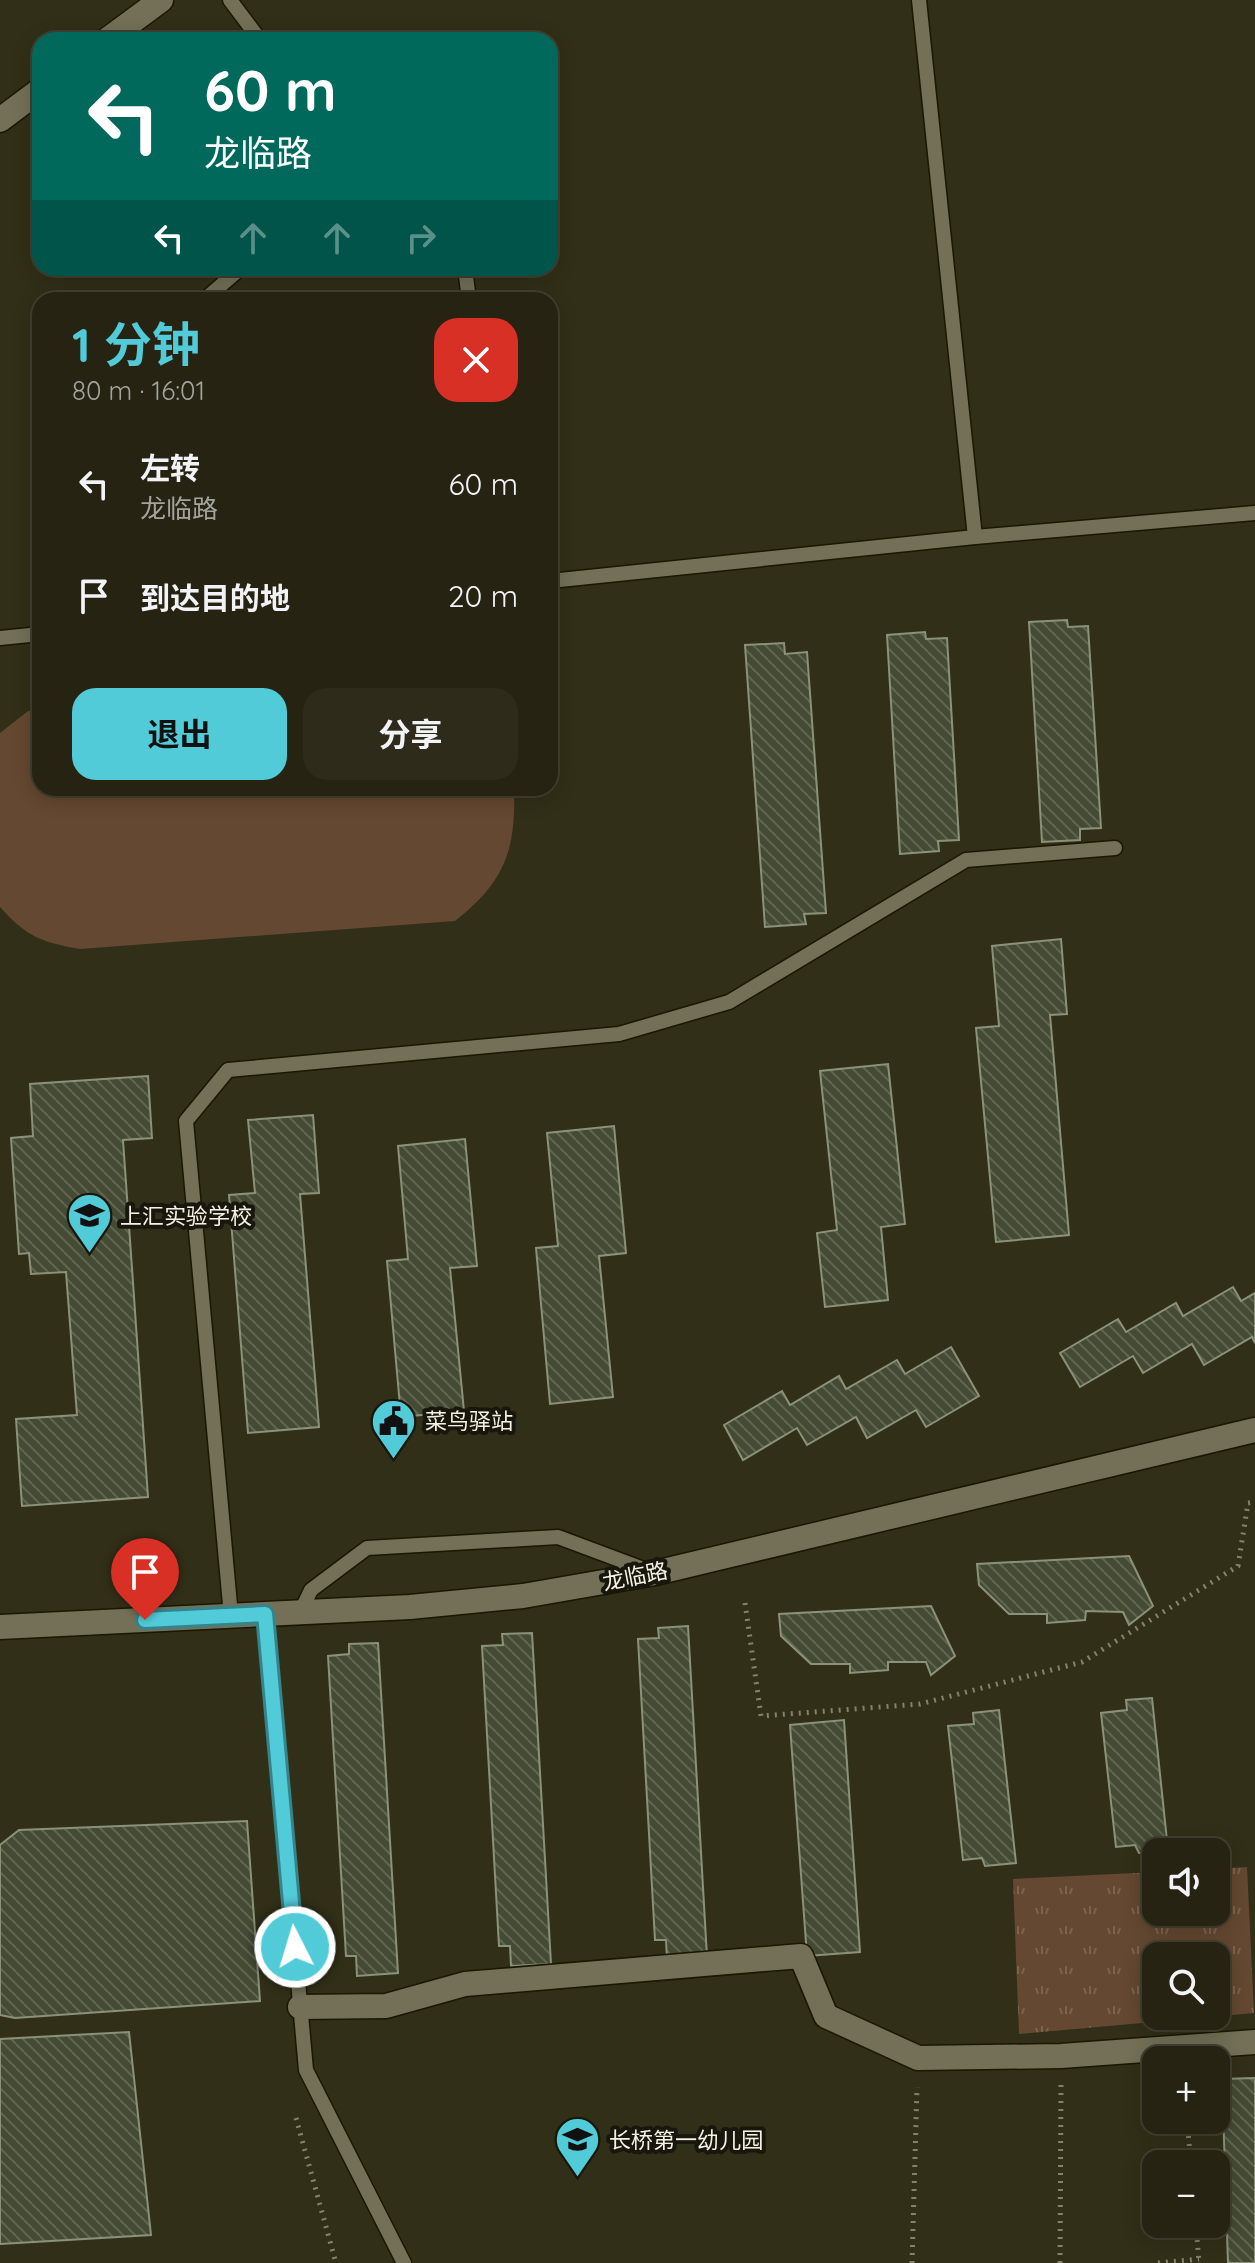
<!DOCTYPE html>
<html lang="zh">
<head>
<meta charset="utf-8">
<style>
  :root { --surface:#262312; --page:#2e2b1b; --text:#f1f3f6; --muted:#a4a49f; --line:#424032; --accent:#52cbd8 }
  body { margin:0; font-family:Quicksand,"Noto Sans SC",sans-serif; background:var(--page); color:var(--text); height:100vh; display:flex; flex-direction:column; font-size:30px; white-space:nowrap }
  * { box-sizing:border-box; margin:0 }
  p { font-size:26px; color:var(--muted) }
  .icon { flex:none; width:44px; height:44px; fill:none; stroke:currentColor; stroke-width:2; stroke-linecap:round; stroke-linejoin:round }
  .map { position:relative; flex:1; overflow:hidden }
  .drawer { position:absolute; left:32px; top:292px; width:526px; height:504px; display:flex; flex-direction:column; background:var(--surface); border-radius:24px; box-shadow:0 4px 20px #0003,0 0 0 2px var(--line) }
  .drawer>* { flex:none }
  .guide { position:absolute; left:32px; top:32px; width:526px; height:244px; border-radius:24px; box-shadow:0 4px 20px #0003,0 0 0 2px var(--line); background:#00695c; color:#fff; overflow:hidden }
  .buttons { position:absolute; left:1142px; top:1838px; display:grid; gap:16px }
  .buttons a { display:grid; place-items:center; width:88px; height:88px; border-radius:16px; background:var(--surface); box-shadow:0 4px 20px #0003,0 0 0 2px var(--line); font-size:40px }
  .pin { position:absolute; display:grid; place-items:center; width:68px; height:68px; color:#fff; margin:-82px -34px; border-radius:50% 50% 50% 0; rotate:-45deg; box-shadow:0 0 8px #0007 }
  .pin .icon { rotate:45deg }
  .me { position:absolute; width:88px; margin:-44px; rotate:355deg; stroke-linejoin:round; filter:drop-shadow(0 0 6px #0008) }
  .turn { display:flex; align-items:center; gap:28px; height:168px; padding:0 40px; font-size:36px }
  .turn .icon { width:104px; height:104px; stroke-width:2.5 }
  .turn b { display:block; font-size:56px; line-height:68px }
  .lanes { display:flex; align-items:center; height:76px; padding:0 40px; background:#0003; justify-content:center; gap:40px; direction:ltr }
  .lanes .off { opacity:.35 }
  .round { display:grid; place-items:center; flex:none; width:84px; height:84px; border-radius:24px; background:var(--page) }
  .summary { display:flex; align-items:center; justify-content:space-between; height:136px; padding:0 40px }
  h1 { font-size:48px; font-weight:700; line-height:60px; color:var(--accent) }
  .cta { display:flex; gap:16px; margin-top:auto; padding:16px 40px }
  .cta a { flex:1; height:92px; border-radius:24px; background:var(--accent); color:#111; font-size:32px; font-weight:700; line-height:92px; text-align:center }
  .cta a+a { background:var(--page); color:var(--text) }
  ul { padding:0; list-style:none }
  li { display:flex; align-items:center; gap:24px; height:112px; padding:0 40px }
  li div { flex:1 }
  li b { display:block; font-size:30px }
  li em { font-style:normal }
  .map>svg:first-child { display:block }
  .green { fill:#644831 }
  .park { fill:url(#park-tufts); fill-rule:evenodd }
  .building { fill:url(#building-back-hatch); stroke:#8a9279; stroke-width:2 }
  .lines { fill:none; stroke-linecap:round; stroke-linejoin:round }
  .service-casing { stroke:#1a1702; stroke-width:17 }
  .minor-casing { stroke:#1a1702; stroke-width:27 }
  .secondary-casing { stroke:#1a1702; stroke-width:27 }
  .path { stroke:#84826f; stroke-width:5; stroke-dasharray:2 6; stroke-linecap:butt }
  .service { stroke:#737057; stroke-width:14 }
  .minor { stroke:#737057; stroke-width:24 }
  .secondary { stroke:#737057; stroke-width:24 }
  .route-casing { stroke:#35848c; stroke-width:20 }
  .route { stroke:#52cbd8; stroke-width:14 }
  .labels { text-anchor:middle; stroke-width:8; stroke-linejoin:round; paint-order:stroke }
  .poi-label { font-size:22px; fill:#f4f2e4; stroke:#18170d; text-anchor:start }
  .street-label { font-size:22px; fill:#f4f2e4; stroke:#18170d }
</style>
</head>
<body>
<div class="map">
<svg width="1255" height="2263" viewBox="0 0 1255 2263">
  <defs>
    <pattern id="park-tufts" width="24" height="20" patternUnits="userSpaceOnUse" patternTransform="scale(2)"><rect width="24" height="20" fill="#644831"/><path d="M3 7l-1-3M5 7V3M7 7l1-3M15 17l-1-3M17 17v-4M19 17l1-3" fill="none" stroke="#7b634f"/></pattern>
    <pattern id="building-back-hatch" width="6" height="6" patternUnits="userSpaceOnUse" patternTransform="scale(2)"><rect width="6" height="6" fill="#444a34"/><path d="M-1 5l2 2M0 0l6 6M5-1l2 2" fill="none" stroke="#606551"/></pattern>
  </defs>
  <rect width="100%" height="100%" fill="#322f18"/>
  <path class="green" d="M28,711H40V788H514C516,850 505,882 455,921L80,949C41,942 27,937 0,907V733Z"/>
  <path class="park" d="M1247,1867L1254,2013L1019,2034L1013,1879L1156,1872V1912H1216V1869ZM1156,1956H1216V2016H1156Z"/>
  <g class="building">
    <polygon points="1067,620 1068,627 1088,626 1101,828 1080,829 1080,840 1042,842 1029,622"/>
    <polygon points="925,632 926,639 947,638 959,840 938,841 939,851 900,854 887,635"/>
    <polygon points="784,643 785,654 807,652 826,913 804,914 806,924 765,927 745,645"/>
    <polygon points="1061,939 1067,1014 1050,1015 1069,1235 996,1242 976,1028 999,1026 992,946"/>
    <polygon points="888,1064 905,1224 881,1227 888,1300 825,1307 817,1233 837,1230 820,1071"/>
    <polygon points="148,1076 152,1138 123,1140 148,1497 22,1506 16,1419 77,1415 66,1272 31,1274 29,1253 19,1254 11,1138 33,1136 30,1084"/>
    <polygon points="313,1115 319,1193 300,1194 319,1427 248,1433 229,1195 255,1193 248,1120"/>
    <polygon points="614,1126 626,1253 599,1256 613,1397 550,1404 536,1248 558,1246 547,1133"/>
    <polygon points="465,1139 477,1266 450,1268 464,1411 401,1417 387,1261 408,1259 398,1146"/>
    <polygon points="1233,1287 1241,1301 1255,1293 1255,1343 1252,1337 1204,1365 1192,1344 1143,1373 1133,1356 1080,1387 1060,1353 1118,1319 1126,1332 1176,1303 1183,1316"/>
    <polygon points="951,1347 979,1396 926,1427 916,1410 867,1438 856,1417 807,1445 797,1428 743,1460 724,1425 782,1391 790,1405 839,1376 846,1389 897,1360 905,1374"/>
    <polygon points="1129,1556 1153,1606 1129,1625 1123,1612 1086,1611 1085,1620 1047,1623 1047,1614 1009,1614 979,1585 977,1564"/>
    <polygon points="931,1606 955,1656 931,1675 926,1662 888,1662 888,1670 850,1673 850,1664 811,1664 781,1636 779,1614"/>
    <polygon points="688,1626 707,1957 667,1959 666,1940 655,1940 638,1639 659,1638 658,1628"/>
    <polygon points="532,1633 551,1964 511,1966 510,1946 499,1946 482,1646 503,1645 502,1634"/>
    <polygon points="378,1643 398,1973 357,1976 356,1956 346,1956 328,1656 349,1654 349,1644"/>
    <polygon points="1152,1698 1168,1850 1139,1853 1135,1845 1116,1847 1101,1713 1127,1710 1126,1700"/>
    <polygon points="999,1710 1016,1863 985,1866 982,1858 963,1860 948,1726 974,1724 973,1713"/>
    <polygon points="844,1720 860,1952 807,1956 790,1725"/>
    <polygon points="247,1821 260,2001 15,2018 0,2015 0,1845 19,1830"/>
    <polygon points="129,2032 151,2235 0,2244 0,2039"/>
    <polygon points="1255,2078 1255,2263 1228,2263 1222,2079"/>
  </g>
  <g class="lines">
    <defs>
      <g id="service">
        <polyline points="230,0 260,40"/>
        <polyline points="919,0 975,537"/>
        <polyline points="465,268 469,300"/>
        <polyline points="204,300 241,268"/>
        <polyline points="550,581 975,537 1255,513"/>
        <polyline points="0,638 40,634"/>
        <polyline points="300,1613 311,1590 367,1548 558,1537 649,1571"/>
        <polyline points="265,1614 306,2070 404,2263"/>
        <polyline points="231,1616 186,1121 228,1070 619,1034 729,1002 966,860 1115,848"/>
      </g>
      <g id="minor">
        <polyline points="0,1627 410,1607 523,1596 655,1573 1255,1430"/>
        <polyline points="300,2007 386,2006 465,1984 801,1956 826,2016 918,2058 1061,2056 1255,2042"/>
      </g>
      <g id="secondary">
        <polyline points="107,40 161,0"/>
        <polyline points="0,120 40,90"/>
      </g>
    </defs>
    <use href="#service" class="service-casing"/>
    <use href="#minor" class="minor-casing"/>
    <use href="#secondary" class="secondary-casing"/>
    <g class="path">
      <polyline points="745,1603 761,1716 920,1704 1082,1662 1238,1566 1248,1503 1255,1502"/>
      <polyline points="296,2118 336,2263"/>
      <polyline points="1187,2120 1191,2164"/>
      <polyline points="1196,2224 1199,2263"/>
      <polyline points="912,2263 917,2087"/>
      <polyline points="1060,2263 1061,2084"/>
      <polyline points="1158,2263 1199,2259"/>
    </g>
    <use href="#service" class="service"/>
    <use href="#minor" class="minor"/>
    <use href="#secondary" class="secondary"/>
  </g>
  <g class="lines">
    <defs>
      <polyline id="route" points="145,1620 265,1614 295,1947"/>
    </defs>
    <use href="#route" class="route-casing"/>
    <use href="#route" class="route"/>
  </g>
  <defs>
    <symbol id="school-pin" viewBox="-11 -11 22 30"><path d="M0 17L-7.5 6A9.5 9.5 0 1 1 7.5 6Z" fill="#52cbd8" stroke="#18170d"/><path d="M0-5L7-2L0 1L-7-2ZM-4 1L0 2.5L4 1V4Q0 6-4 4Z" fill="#111"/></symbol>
    <symbol id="civic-pin" viewBox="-11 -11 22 30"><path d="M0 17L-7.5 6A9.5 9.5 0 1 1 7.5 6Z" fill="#52cbd8" stroke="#18170d"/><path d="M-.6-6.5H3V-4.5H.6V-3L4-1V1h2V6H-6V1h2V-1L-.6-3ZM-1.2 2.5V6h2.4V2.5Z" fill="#111"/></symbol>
  </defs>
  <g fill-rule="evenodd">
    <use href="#school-pin" x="64" y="1190" width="51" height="69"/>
    <use href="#civic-pin" x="368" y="1396" width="51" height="69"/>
    <use href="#school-pin" x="552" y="2114" width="51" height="69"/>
  </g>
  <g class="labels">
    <g class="poi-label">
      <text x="120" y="1224">上汇实验学校</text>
      <text x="425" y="1429">菜鸟驿站</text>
      <text x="609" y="2148">长桥第一幼儿园</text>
    </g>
    <g class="street-label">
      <text transform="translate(635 1576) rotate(-11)" y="8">龙临路</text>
    </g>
  </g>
</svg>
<div class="buttons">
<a><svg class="icon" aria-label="sound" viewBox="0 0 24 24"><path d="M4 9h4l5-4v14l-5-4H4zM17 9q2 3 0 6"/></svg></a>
<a><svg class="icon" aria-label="search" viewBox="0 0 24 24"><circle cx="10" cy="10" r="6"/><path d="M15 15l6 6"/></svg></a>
<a>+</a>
<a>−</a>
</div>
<div class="pin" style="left:145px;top:1620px;background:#d93025"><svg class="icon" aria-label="arrive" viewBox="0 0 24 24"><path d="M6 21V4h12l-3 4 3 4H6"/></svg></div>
<svg class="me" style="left:295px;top:1947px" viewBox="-20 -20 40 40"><circle r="17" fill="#52cbd8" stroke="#fff" stroke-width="3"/><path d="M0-11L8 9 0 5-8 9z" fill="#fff"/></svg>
<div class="guide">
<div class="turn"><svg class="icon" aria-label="left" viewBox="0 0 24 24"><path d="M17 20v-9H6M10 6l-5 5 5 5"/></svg><div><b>60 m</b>龙临路</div></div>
<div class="lanes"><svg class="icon" aria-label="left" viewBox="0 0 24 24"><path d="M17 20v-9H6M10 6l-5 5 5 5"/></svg><svg class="icon off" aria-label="ahead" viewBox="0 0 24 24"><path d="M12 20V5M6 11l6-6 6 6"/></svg><svg class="icon off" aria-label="ahead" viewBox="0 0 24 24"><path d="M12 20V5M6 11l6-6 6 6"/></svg><svg class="icon off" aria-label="right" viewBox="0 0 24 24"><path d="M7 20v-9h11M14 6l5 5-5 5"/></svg></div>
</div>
<section class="drawer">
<div class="summary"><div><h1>1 分钟</h1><p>80 m · 16:01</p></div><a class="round" style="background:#d93025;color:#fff"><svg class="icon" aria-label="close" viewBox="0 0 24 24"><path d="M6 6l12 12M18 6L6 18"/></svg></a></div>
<ul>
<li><svg class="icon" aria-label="left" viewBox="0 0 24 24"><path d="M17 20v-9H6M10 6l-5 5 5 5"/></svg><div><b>左转</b><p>龙临路</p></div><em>60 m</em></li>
<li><svg class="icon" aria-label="arrive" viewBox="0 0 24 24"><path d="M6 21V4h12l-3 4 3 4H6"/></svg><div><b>到达目的地</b></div><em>20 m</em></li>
</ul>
<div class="cta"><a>退出</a><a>分享</a></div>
</section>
</div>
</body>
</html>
